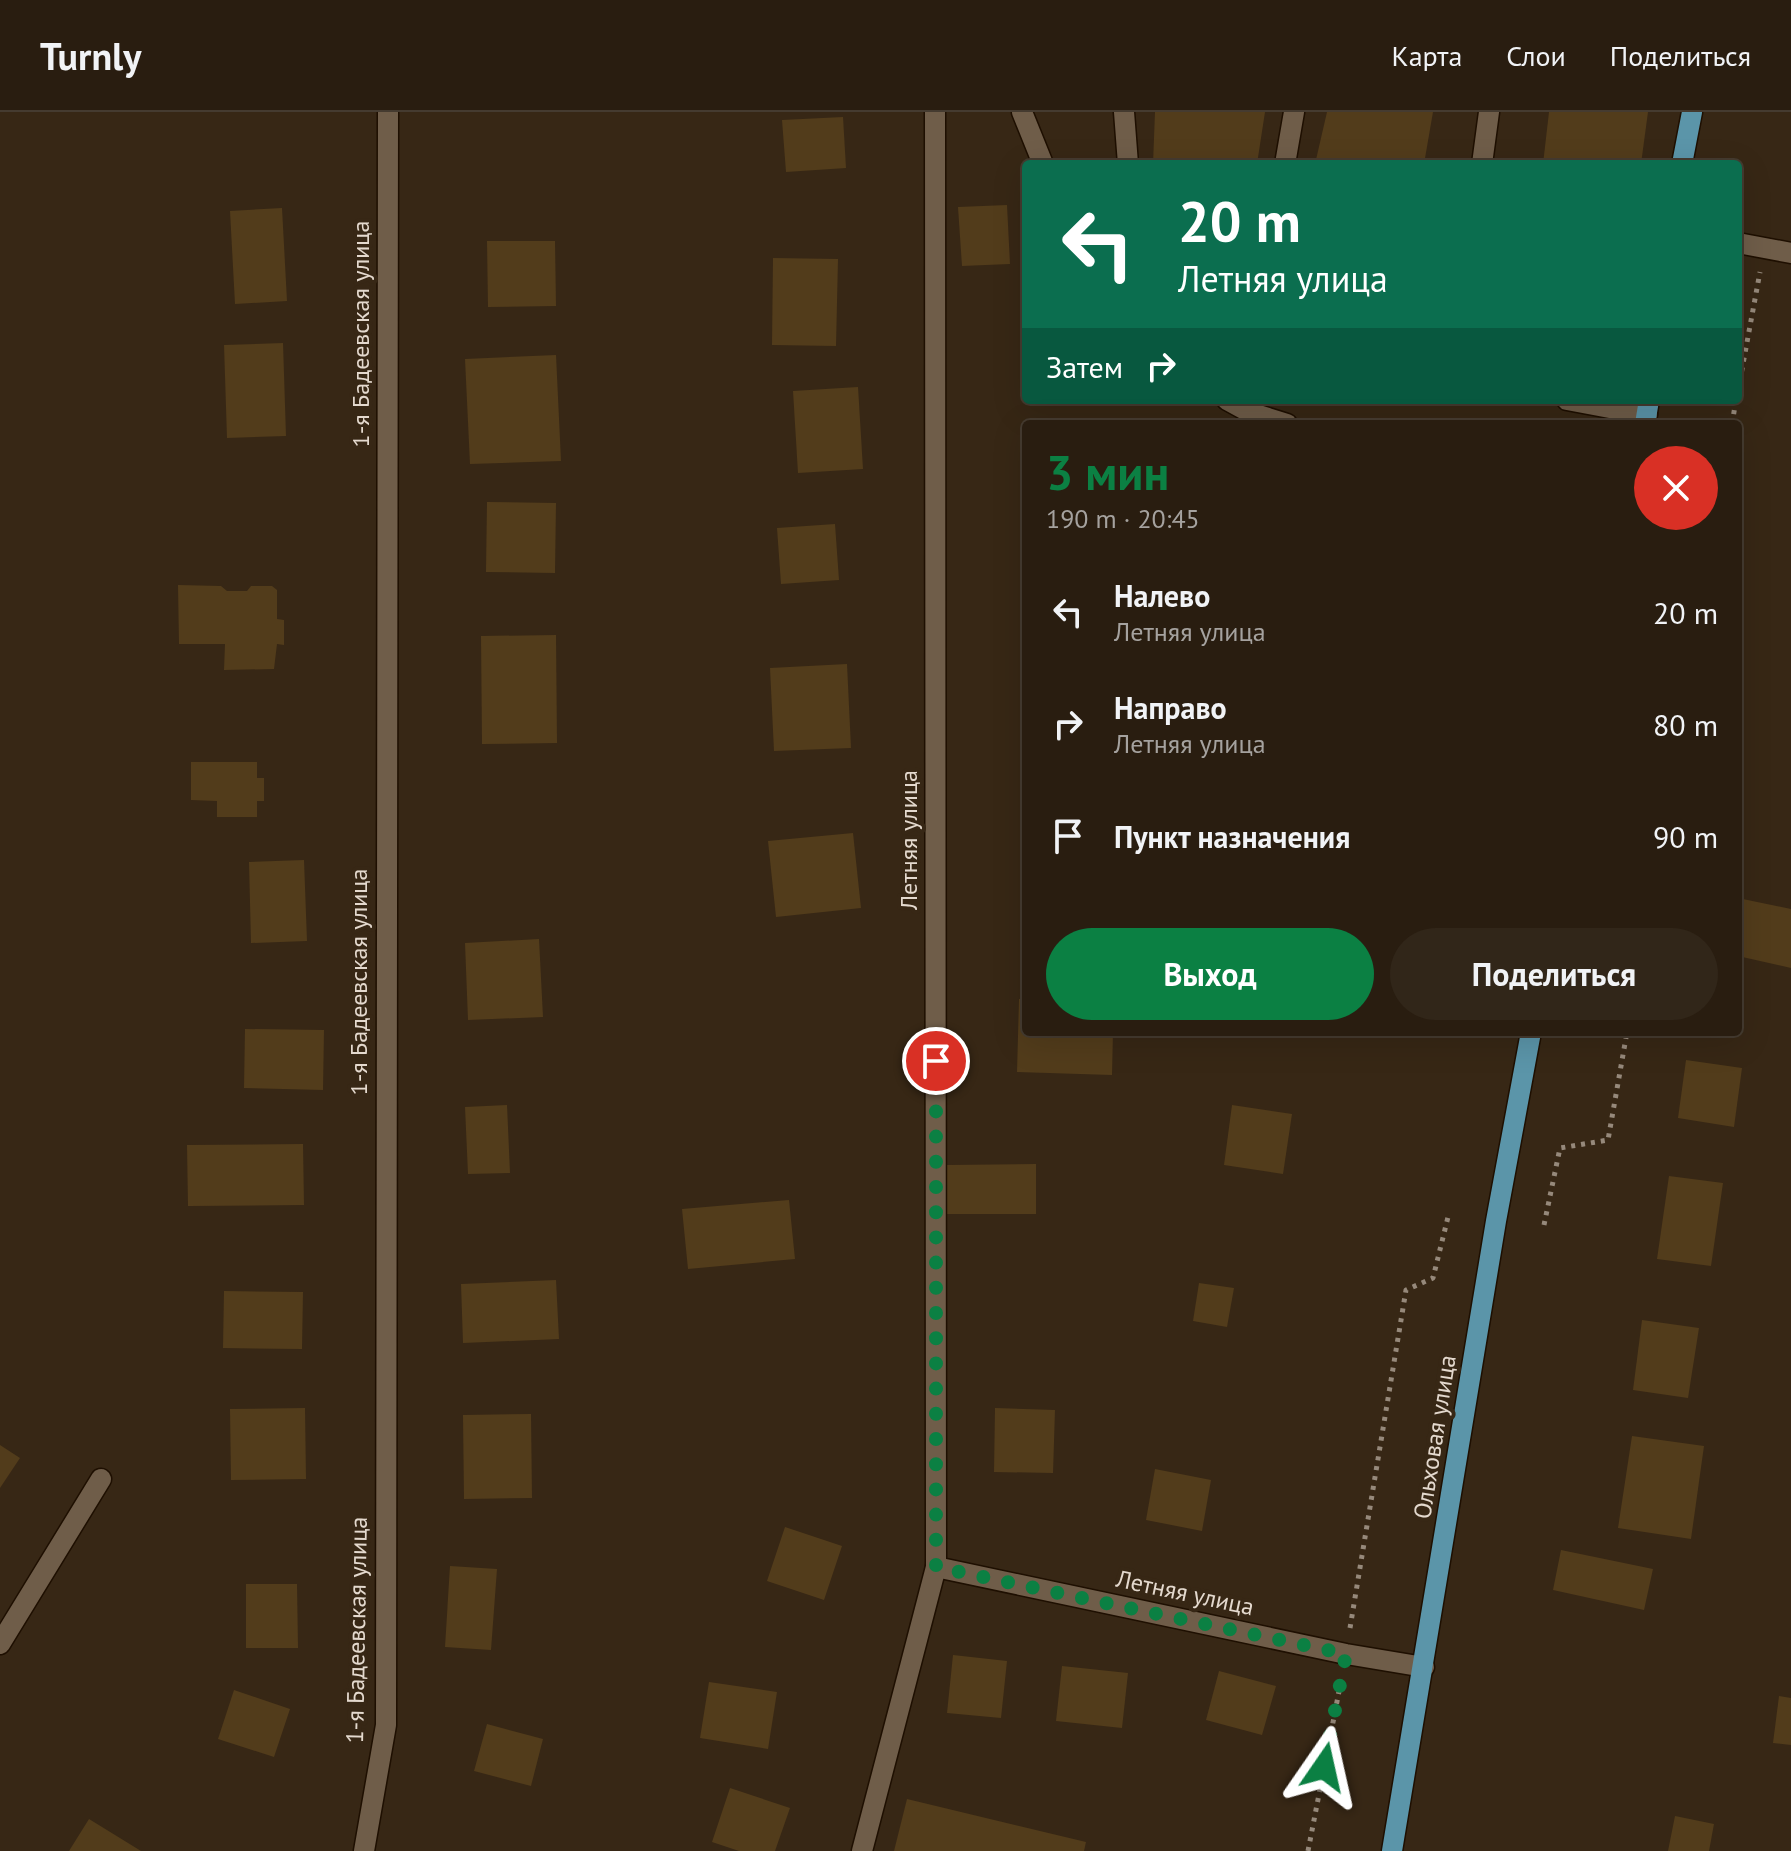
<!DOCTYPE html>
<html lang="ru">
<head>
<meta charset="utf-8">
<style>
  :root { --surface:#291d10; --page:#312619; --text:#f1f3f6; --muted:#a5a29f; --line:#453b30; --accent:#0b8043 }
  body { margin:0; font-family:"PT Sans",sans-serif; background:var(--page); color:var(--text); height:100vh; display:flex; flex-direction:column; font-size:30px; white-space:nowrap }
  * { box-sizing:border-box; margin:0 }
  p { font-size:26px; color:var(--muted) }
  .icon { flex:none; width:44px; height:44px; fill:none; stroke:currentColor; stroke-width:2; stroke-linecap:round; stroke-linejoin:round }
  .map { position:relative; flex:1; overflow:hidden }
  .details { position:absolute; left:1022px; top:308px; width:720px; height:616px; display:flex; flex-direction:column; background:var(--surface); border-radius:8px; box-shadow:0 8px 32px #0002,0 0 0 2px var(--line) }
  .details>* { flex:none }
  .banner { position:absolute; left:1022px; top:48px; width:720px; height:244px; border-radius:8px; box-shadow:0 8px 32px #0002,0 0 0 2px var(--line); background:#0b6e4f; color:#fff; overflow:hidden }
  .pin { position:absolute; display:grid; place-items:center; width:68px; height:68px; color:#fff; margin:-34px; border:4px solid #fff; border-radius:50%; box-shadow:0 2px 8px #0007 }
  .me { position:absolute; width:88px; margin:-44px; rotate:11deg; stroke-linejoin:round; filter:drop-shadow(0 0 6px #0008) }
  .turn { display:flex; align-items:center; gap:28px; height:168px; padding:0 24px; font-size:36px }
  .turn .icon { width:104px; height:104px; stroke-width:2.5 }
  .turn b { display:block; font-size:56px; line-height:68px }
  .then { display:flex; align-items:center; height:76px; padding:0 24px; background:#0003; gap:16px; font-size:30px }
  .round { display:grid; place-items:center; flex:none; width:84px; height:84px; border-radius:42px; background:var(--page) }
  .overview { display:flex; align-items:center; justify-content:space-between; height:136px; padding:0 24px }
  h1 { font-size:48px; font-weight:800; line-height:60px; color:var(--accent) }
  .button { display:flex; gap:16px; margin-top:auto; padding:16px 24px }
  .button a { flex:1; height:92px; border-radius:48px; background:var(--accent); color:#fff; font-size:32px; font-weight:800; line-height:92px; text-align:center }
  .button a+a { background:var(--page); color:var(--text) }
  ul { padding:0; list-style:none }
  li { display:flex; align-items:center; gap:24px; height:112px; padding:0 24px }
  li div { flex:1 }
  li b { display:block; font-size:30px }
  li em { font-style:normal }
  header { display:flex; align-items:center; gap:48px; box-sizing:border-box; height:112px; padding:0 40px; background:var(--surface); border-bottom:2px solid var(--line) }
  header strong { font-size:38px }
  nav { display:flex; gap:44px; margin-inline-start:auto; font-size:28px }
  .map>svg:first-child { display:block }
  .building { fill:#523c1b }
  .lines { fill:none; stroke-linecap:round; stroke-linejoin:round }
  .minor-casing { stroke:#1e0f01; stroke-width:23 }
  .major-casing { stroke:#1e0f01; stroke-width:23 }
  .path { stroke:#96897b; stroke-width:5; stroke-dasharray:4 6; stroke-linecap:butt }
  .minor { stroke:#6f5d49; stroke-width:20 }
  .major { stroke:#5b95a9; stroke-width:20 }
  .route { stroke:#0b8043; stroke-width:14; stroke-dasharray:0 25.2 }
  .labels { text-anchor:middle; stroke-width:8; stroke-linejoin:round; paint-order:stroke }
  .street-label { font-size:24px; fill:#e4d9ce; stroke:#372715 }
</style>
</head>
<body>
<header>
<strong>Turnly</strong>
<nav><a>Карта</a><a>Слои</a><a>Поделиться</a></nav>
</header>
<div class="map">
<svg width="1791" height="1739" viewBox="0 0 1791 1739">
  <rect width="100%" height="100%" fill="#372715"/>
  <g class="building">
    <polygon points="1155,0 1265,0 1257,52 1153,52"/>
    <polygon points="1327,0 1433,0 1424,52 1315,52"/>
    <polygon points="1549,0 1648,0 1641,52 1543,52"/>
    <polygon points="843,5 846,56 786,60 782,8"/>
    <polygon points="1007,93 1010,152 962,154 958,95"/>
    <polygon points="282,96 287,189 235,192 230,99"/>
    <polygon points="487,129 555,129 556,194 488,195"/>
    <polygon points="773,146 838,147 836,234 772,233"/>
    <polygon points="283,231 286,324 227,326 224,233"/>
    <polygon points="556,243 561,349 470,352 465,247"/>
    <polygon points="858,275 863,357 798,361 793,279"/>
    <polygon points="487,390 556,391 555,461 486,460"/>
    <polygon points="835,412 839,468 781,472 777,416"/>
    <polygon points="178,473 221,474 227,479 247,479 251,474 272,474 277,478 277,507 284,508 284,533 277,532 274,557 224,558 225,532 179,532"/>
    <polygon points="556,523 557,631 482,632 481,524"/>
    <polygon points="847,552 851,636 774,639 770,556"/>
    <rect x="1023" y="569" width="3" height="67"/>
    <polygon points="191,650 257,650 257,666 264,666 264,689 257,689 257,705 217,705 217,689 191,688"/>
    <polygon points="853,721 861,796 776,805 768,729"/>
    <polygon points="304,748 307,829 251,831 249,750"/>
    <polygon points="1738,786 1791,797 1791,856 1738,844"/>
    <polygon points="539,827 543,905 468,908 465,831"/>
    <polygon points="1019,887 1026,887 1026,920 1113,920 1112,963 1017,960"/>
    <polygon points="245,917 324,918 323,978 244,976"/>
    <polygon points="1686,948 1742,956 1734,1015 1678,1006"/>
    <polygon points="507,993 510,1061 468,1062 465,995"/>
    <polygon points="1232,993 1292,1002 1283,1062 1224,1053"/>
    <polygon points="303,1032 304,1093 188,1094 187,1033"/>
    <polygon points="1036,1052 1036,1102 947,1102 947,1053"/>
    <polygon points="1669,1064 1723,1071 1711,1154 1657,1147"/>
    <polygon points="789,1088 795,1147 688,1157 682,1097"/>
    <polygon points="556,1168 559,1227 463,1231 461,1172"/>
    <polygon points="1199,1171 1234,1176 1227,1215 1193,1209"/>
    <polygon points="224,1179 303,1180 302,1237 223,1236"/>
    <polygon points="1642,1208 1699,1216 1688,1286 1633,1278"/>
    <polygon points="305,1296 306,1367 231,1368 230,1297"/>
    <polygon points="995,1296 1055,1298 1053,1361 994,1360"/>
    <polygon points="531,1302 532,1386 464,1387 463,1303"/>
    <polygon points="1632,1324 1704,1334 1691,1427 1618,1416"/>
    <polygon points="0,1333 20,1346 0,1376"/>
    <polygon points="1155,1357 1211,1368 1202,1419 1146,1408"/>
    <polygon points="785,1415 842,1434 824,1488 767,1469"/>
    <polygon points="1561,1438 1653,1457 1644,1498 1553,1478"/>
    <polygon points="450,1454 497,1457 491,1538 445,1535"/>
    <polygon points="246,1472 297,1472 298,1536 246,1536"/>
    <polygon points="953,1543 1007,1549 1001,1606 947,1601"/>
    <polygon points="1062,1554 1128,1561 1122,1616 1056,1609"/>
    <polygon points="1219,1559 1276,1574 1262,1623 1206,1608"/>
    <polygon points="709,1570 777,1580 768,1637 700,1626"/>
    <polygon points="234,1578 290,1597 274,1645 218,1627"/>
    <polygon points="1779,1584 1791,1586 1791,1633 1773,1631"/>
    <polygon points="487,1612 543,1627 531,1674 474,1659"/>
    <polygon points="730,1676 790,1696 775,1739 739,1739 712,1730"/>
    <polygon points="907,1687 1086,1730 1084,1739 894,1739"/>
    <polygon points="1675,1704 1714,1712 1709,1739 1668,1739"/>
    <polygon points="89,1707 141,1739 69,1739"/>
  </g>
  <g class="lines">
    <defs>
      <g id="minor">
        <polyline points="935,0 936,1455 1346,1542 1424,1555"/>
        <polyline points="1022,0 1043,52"/>
        <polyline points="1124,0 1128,52"/>
        <polyline points="1285,52 1294,0"/>
        <polyline points="1482,52 1489,0"/>
        <polyline points="1738,131 1791,141"/>
        <polyline points="1227,288 1249,300 1287,312"/>
        <polyline points="1567,288 1647,303"/>
        <polyline points="0,1532 101,1367"/>
        <polyline points="364,1739 386,1613 388,0"/>
        <polyline points="862,1739 936,1455"/>
      </g>
      <g id="major">
        <polyline points="1682,52 1692,0"/>
        <polyline points="1645,312 1649,288"/>
        <polyline points="1392,1739 1496,1109 1531,920"/>
      </g>
    </defs>
    <use href="#minor" class="minor-casing"/>
    <use href="#major" class="major-casing"/>
    <g class="path">
      <polyline points="1738,279 1760,160"/>
      <polyline points="1732,312 1736,288"/>
      <polyline points="1544,1113 1560,1036 1608,1028 1627,920"/>
      <polyline points="1350,1516 1406,1178 1433,1166 1449,1101"/>
      <polyline points="1308,1739 1341,1569"/>
    </g>
    <use href="#minor" class="minor"/>
    <use href="#major" class="major"/>
  </g>
  <g class="lines">
    <polyline class="route" points="936,949 936,1455 1346,1542 1324,1655"/>
  </g>
  <g class="labels">
    <g class="street-label">
      <text transform="translate(361 222) rotate(-90)" y="8">1-я Бадеевская улица</text>
      <text transform="translate(909 728) rotate(-90)" y="8">Летняя улица</text>
      <text transform="translate(359 870) rotate(-90)" y="8">1-я Бадеевская улица</text>
      <text transform="translate(1435 1325) rotate(-81)" y="8">Ольховая улица</text>
      <text transform="translate(1185 1481) rotate(12)" y="8">Летняя улица</text>
      <text transform="translate(357 1518) rotate(-89)" y="8">1-я Бадеевская улица</text>
    </g>
  </g>
</svg>
<div class="pin" style="left:936px;top:949px;background:#d93025"><svg class="icon" aria-label="arrive" viewBox="0 0 24 24"><path d="M6 21V4h12l-3 4 3 4H6"/></svg></div>
<svg class="me" style="left:1324px;top:1655px" viewBox="-20 -20 40 40"><path d="M0-17L14 15 0 8-14 15z" fill="#0b8043" stroke="#fff" stroke-width="4"/></svg>
<div class="banner">
<div class="turn"><svg class="icon" aria-label="left" viewBox="0 0 24 24"><path d="M17 20v-9H6M10 6l-5 5 5 5"/></svg><div><b>20 m</b>Летняя улица</div></div>
<div class="then">Затем<svg class="icon" aria-label="right" viewBox="0 0 24 24"><path d="M7 20v-9h11M14 6l5 5-5 5"/></svg></div>
</div>
<section class="details">
<div class="overview"><div><h1>3 мин</h1><p>190 m · 20:45</p></div><a class="round" style="background:#d93025;color:#fff"><svg class="icon" aria-label="close" viewBox="0 0 24 24"><path d="M6 6l12 12M18 6L6 18"/></svg></a></div>
<ul>
<li><svg class="icon" aria-label="left" viewBox="0 0 24 24"><path d="M17 20v-9H6M10 6l-5 5 5 5"/></svg><div><b>Налево</b><p>Летняя улица</p></div><em>20 m</em></li>
<li><svg class="icon" aria-label="right" viewBox="0 0 24 24"><path d="M7 20v-9h11M14 6l5 5-5 5"/></svg><div><b>Направо</b><p>Летняя улица</p></div><em>80 m</em></li>
<li><svg class="icon" aria-label="arrive" viewBox="0 0 24 24"><path d="M6 21V4h12l-3 4 3 4H6"/></svg><div><b>Пункт назначения</b></div><em>90 m</em></li>
</ul>
<div class="button"><a>Выход</a><a>Поделиться</a></div>
</section>
</div>
</body>
</html>
